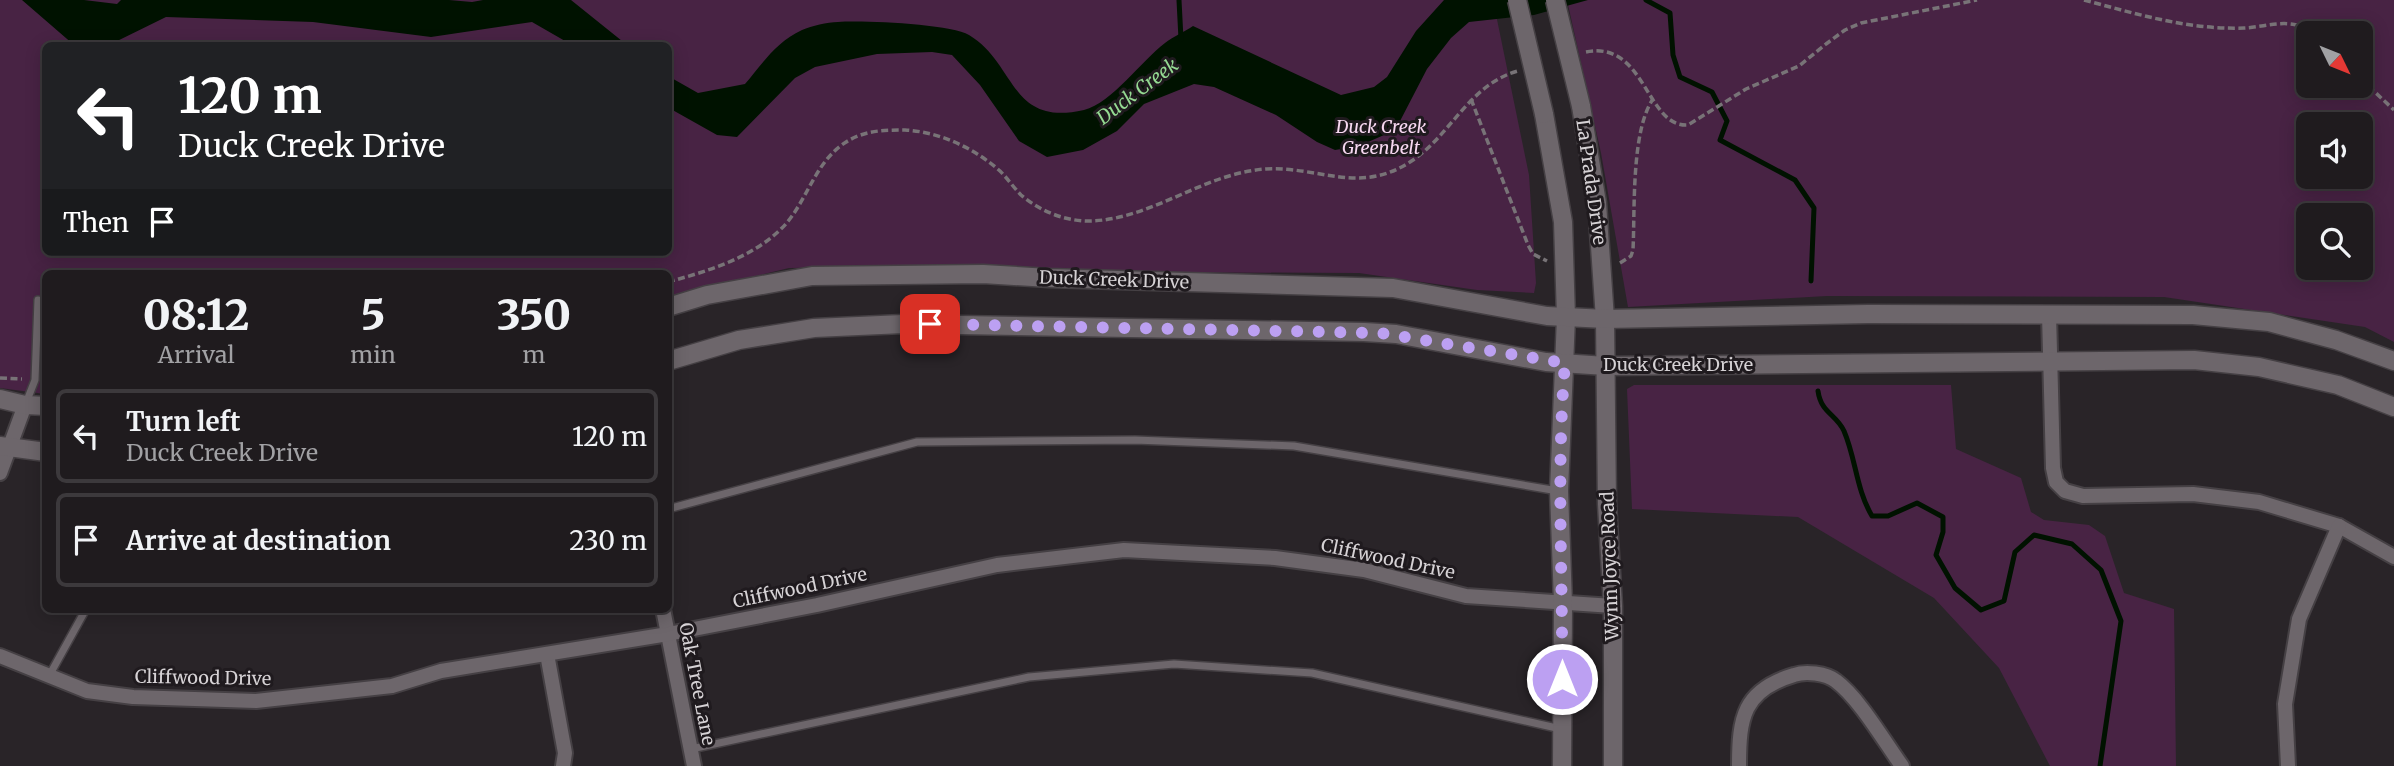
<!DOCTYPE html>
<html lang="en">
<head>
<meta charset="utf-8">
<style>
  :root { --surface:#1f1b1e; --page:#2c282b; --text:#f1f3f6; --muted:#a1a1a4; --line:#3c393c }
  body { margin:0; font-family:Merriweather,serif; background:var(--page); color:var(--text); height:100vh; display:flex; flex-direction:column; font-size:26px; white-space:nowrap }
  * { box-sizing:border-box; margin:0 }
  p { font-size:23px; color:var(--muted) }
  .icon { flex:none; width:38px; height:38px; fill:none; stroke:currentColor; stroke-width:2; stroke-linecap:round; stroke-linejoin:round }
  .map { position:relative; flex:1; overflow:hidden }
  .panel { position:absolute; left:42px; top:270px; width:630px; height:343px; display:flex; flex-direction:column; background:var(--surface); border-radius:10px; box-shadow:0 4px 18px #0003,0 0 0 2px var(--line) }
  .panel>* { flex:none }
  .guide { position:absolute; left:42px; top:42px; width:630px; height:214px; border-radius:10px; box-shadow:0 4px 18px #0003,0 0 0 2px var(--line); background:#202124; color:#fff; overflow:hidden }
  .needle { width:46px; rotate:133deg }
  .buttons { position:absolute; left:2296px; top:21px; display:grid; gap:14px }
  .buttons a { display:grid; place-items:center; width:77px; height:77px; border-radius:10px; background:var(--surface); box-shadow:0 4px 18px #0003,0 0 0 2px var(--line); font-size:35px }
  .pin { position:absolute; display:grid; place-items:center; width:60px; height:60px; color:#fff; margin:-30px; border-radius:14px; box-shadow:0 4px 10px #0006 }
  .me { position:absolute; width:77px; margin:-38px; rotate:0deg; stroke-linejoin:round; filter:drop-shadow(0 0 5px #0008) }
  .turn { display:flex; align-items:center; gap:24px; height:147px; padding:0 21px; font-size:32px }
  .turn .icon { width:91px; height:91px; stroke-width:2.5 }
  .turn b { display:block; font-size:49px; line-height:60px }
  .then { display:flex; align-items:center; height:66px; padding:0 21px; background:#0003; gap:14px; font-size:26px }
  .eta { display:flex; justify-content:space-evenly; align-items:center; height:119px; text-align:center }
  .eta b { font-size:42px; font-weight:800; line-height:49px }
  ul { padding:0; list-style:none }
  li { display:flex; align-items:center; gap:21px; height:94px; margin:0 14px 10px; padding:0 7px; border:4px solid var(--line); border-radius:10px }
  li div { flex:1 }
  li b { display:block; font-size:26px }
  li em { font-style:normal }
  .map>svg:first-child { display:block }
  .green { fill:#482344; fill-rule:evenodd }
  .water { fill:#001200 }
  .lines { fill:none; stroke-linecap:round; stroke-linejoin:round }
  .stream { stroke:#001200; stroke-width:5 }
  .lane-casing { stroke:#454044; stroke-width:10 }
  .street-casing { stroke:#454044; stroke-width:18 }
  .secondary-casing { stroke:#454044; stroke-width:21 }
  .path { stroke:#787377; stroke-width:3.5; stroke-dasharray:7 3.5; stroke-linecap:butt }
  .lane { stroke:#6d666b; stroke-width:7 }
  .street { stroke:#6d666b; stroke-width:14 }
  .secondary { stroke:#6d666b; stroke-width:18 }
  .secondary-bridge-casing { stroke:#454044; stroke-width:21; stroke-linecap:butt }
  .secondary-bridge { stroke:#6d666b; stroke-width:18 }
  .route { stroke:#bca0f2; stroke-width:12; stroke-dasharray:0 21.6 }
  .labels { text-anchor:middle; stroke-width:6; stroke-linejoin:round; paint-order:stroke }
  .park-label { font-size:18px; font-style:italic; fill:#f8d9f2; stroke:#1f1a1e }
  .street-label { font-size:18px; fill:#d6d2d5; stroke:#1f1a1e }
  .water-label { font-size:19px; font-style:italic; fill:#95da92; stroke:#1f1a1e }
</style>
</head>
<body>
<div class="map">
<svg width="2394" height="766" viewBox="0 0 2394 766">
  <rect width="100%" height="100%" fill="#292428"/>
  <g class="green">
    <path d="M0,0H1493L1529,175L1536,283L1534,293L1477,290L1359,273L1124,272L1051,268L941,266L789,268L669,297L668,273H46L45,394L0,388ZM46,46H668V252H46Z"/>
    <path d="M1567,0H2394V342L2365,327L2164,297L1827,296L1628,307L1601,153ZM2308,33H2361V86H2308ZM2308,124H2361V177H2308ZM2308,215H2361V268H2308Z"/>
    <polygon points="1634,385 1951,385 1956,449 2021,478 2031,512 2044,520 2089,525 2105,536 2124,593 2174,609 2176,766 2050,766 1999,668 1934,598 1798,517 1632,509 1627,389"/>
  </g>
  <g class="water">
    <polygon points="22,0 84,0 117,4 121,0 449,0 472,2 483,0 571,0 627,45 572,45 532,22 431,37 313,22 166,17 109,45 74,45"/>
    <path d="M1444,0H1588L1534,15L1469,22L1451,38L1427,69L1399,123L1384,135L1359,146L1335,150L1317,142L1276,115L1214,87L1194,84L1144,104L1117,131L1083,150L1047,157L1019,141L980,85L952,55L932,52L877,54L815,67L795,78L737,137L717,135L669,108L668,76L698,93L745,84C763,63 776,42 802,30C812,26 827,22 838,22C862,20 951,24 969,35C1017,64 1009,127 1084,110C1112,103 1142,60 1165,43C1174,36 1184,32 1193,26L1341,95L1374,87L1387,77L1416,31Z"/>
  </g>
  <g class="lines">
    <g class="stream">
      <polyline points="1179,0 1181,39"/>
      <polyline points="1646,0 1670,13 1673,55 1680,77 1712,92 1727,121 1720,140 1795,180 1814,208 1811,281"/>
      <path d="M1818,391C1821,413 1836,414 1844,431C1856,459 1856,489 1872,516H1888L1917,503L1943,517V532L1936,555L1955,588L1981,610L2004,601L2015,552L2034,535L2072,544L2101,570L2121,621L2100,766"/>
    </g>
    <defs>
      <g id="lane">
        <polyline points="26,403 35,380 38,300"/>
        <polyline points="668,509 917,442 1135,440 1294,446 1558,491"/>
        <polyline points="49,676 86,609"/>
        <polyline points="691,749 1029,677 1174,664 1312,673 1561,729"/>
      </g>
      <g id="street">
        <polyline points="2049,314 2053,468 2056,482 2065,491 2083,496 2193,494 2259,502 2339,526 2394,557"/>
        <polyline points="0,473 25,405"/>
        <polyline points="663,609 694,766"/>
        <polyline points="547,654 565,753 563,766"/>
        <polyline points="0,656 87,691 133,697 256,701 392,686 441,671 668,634 817,605 997,565 1124,550 1275,558 1364,570 1466,596 1613,606"/>
        <path d="M1739,766C1739,718 1743,690 1794,675C1805,671 1826,673 1836,681C1859,698 1884,741 1902,766"/>
        <polyline points="2288,766 2285,704 2299,619 2339,526"/>
      </g>
      <g id="secondary">
        <polyline points="1581,106 1597,203 1605,319 1607,504 1613,606 1613,766"/>
        <polyline points="1544,114 1563,222 1566,317 1559,491 1563,603 1562,766"/>
        <polyline points="668,307 707,295 812,276 983,274 1049,278 1393,288 1547,316 1605,319 1868,314 2193,315 2269,322 2336,340 2394,361"/>
        <polyline points="668,361 739,340 814,328 903,324 1364,332 1396,334 1546,362 1606,366 2194,360 2259,367 2338,385 2394,407"/>
        <polyline points="0,399 25,405 46,406"/>
        <polyline points="0,446 46,452"/>
      </g>
    </defs>
    <use href="#lane" class="lane-casing"/>
    <use href="#street" class="street-casing"/>
    <use href="#secondary" class="secondary-casing"/>
    <g class="path">
      <path d="M2084,0C2137,14 2188,30 2244,28C2267,27 2292,16 2312,33"/>
      <path d="M1586,52C1646,40 1646,128 1688,125L1746,89L1799,66L1826,44L1845,30L1861,23L1977,0"/>
      <polyline points="2361,79 2394,110"/>
      <polyline points="1471,99 1528,245 1533,254 1547,261"/>
      <path d="M1620,263L1631,256L1633,250C1635,210 1631,131 1653,99"/>
      <path d="M668,282C708,271 752,258 782,228C810,200 815,153 858,136C873,130 889,130 905,130C940,132 974,148 1000,171C1008,179 1014,188 1021,195C1040,211 1064,221 1089,221C1152,220 1203,173 1266,169C1318,166 1359,195 1410,162C1450,137 1469,84 1518,71"/>
      <polyline points="0,378 22,379"/>
    </g>
    <use href="#lane" class="lane"/>
    <use href="#street" class="street"/>
    <use href="#secondary" class="secondary"/>
    <defs>
      <g id="secondary-bridge">
        <polyline points="1517,0 1544,114"/>
        <polyline points="1555,0 1581,106"/>
      </g>
    </defs>
    <use href="#secondary-bridge" class="secondary-bridge-casing"/>
    <use href="#secondary-bridge" class="secondary-bridge"/>
  </g>
  <g class="lines">
    <path class="route" d="M930,324L1380,333L1565,363C1556,469 1563,574 1562,679"/>
  </g>
  <g class="labels">
    <g class="park-label">
      <text x="1381" y="133">Duck Creek<tspan x="1381" dy="21">Greenbelt</tspan></text>
    </g>
    <g class="street-label">
      <text transform="translate(1591 182) rotate(82)" y="6">La Prada Drive</text>
      <text transform="translate(1114 280) rotate(2)" y="6">Duck Creek Drive</text>
      <text x="1678" y="371">Duck Creek Drive</text>
      <text transform="translate(1388 559) rotate(12)" y="6">Cliffwood Drive</text>
      <text transform="translate(1610 566) rotate(-92)" y="6">Wynn Joyce Road</text>
      <text transform="translate(800 588) rotate(-12)" y="6">Cliffwood Drive</text>
      <text transform="translate(203 678) rotate(1)" y="6">Cliffwood Drive</text>
      <text transform="translate(697 684) rotate(79)" y="6">Oak Tree Lane</text>
    </g>
    <g class="water-label">
      <text transform="translate(1137 91) rotate(-37)" y="7">Duck Creek</text>
    </g>
  </g>
</svg>
<div class="buttons">
<a><svg class="needle" viewBox="-14 -14 28 28"><path d="M0-13l5 13h-10z" fill="#e53935"/><path d="M0 13l5-13h-10z" fill="#a1a1a4"/></svg></a>
<a><svg class="icon" aria-label="sound" viewBox="0 0 24 24"><path d="M4 9h4l5-4v14l-5-4H4zM17 9q2 3 0 6"/></svg></a>
<a><svg class="icon" aria-label="search" viewBox="0 0 24 24"><circle cx="10" cy="10" r="6"/><path d="M15 15l6 6"/></svg></a>
</div>
<div class="pin" style="left:930px;top:324px;background:#d93025"><svg class="icon" aria-label="arrive" viewBox="0 0 24 24"><path d="M6 21V4h12l-3 4 3 4H6"/></svg></div>
<svg class="me" style="left:1562px;top:679px" viewBox="-20 -20 40 40"><circle r="17" fill="#bca0f2" stroke="#fff" stroke-width="3"/><path d="M0-11L8 9 0 5-8 9z" fill="#fff"/></svg>
<div class="guide">
<div class="turn"><svg class="icon" aria-label="left" viewBox="0 0 24 24"><path d="M17 20v-9H6M10 6l-5 5 5 5"/></svg><div><b>120 m</b>Duck Creek Drive</div></div>
<div class="then">Then<svg class="icon" aria-label="arrive" viewBox="0 0 24 24"><path d="M6 21V4h12l-3 4 3 4H6"/></svg></div>
</div>
<section class="panel">
<div class="eta">
<div><b>08:12</b><p>Arrival</p></div>
<div><b>5</b><p>min</p></div>
<div><b>350</b><p>m</p></div>
</div>
<ul>
<li><svg class="icon" aria-label="left" viewBox="0 0 24 24"><path d="M17 20v-9H6M10 6l-5 5 5 5"/></svg><div><b>Turn left</b><p>Duck Creek Drive</p></div><em>120 m</em></li>
<li><svg class="icon" aria-label="arrive" viewBox="0 0 24 24"><path d="M6 21V4h12l-3 4 3 4H6"/></svg><div><b>Arrive at destination</b></div><em>230 m</em></li>
</ul>
</section>
</div>
</body>
</html>
